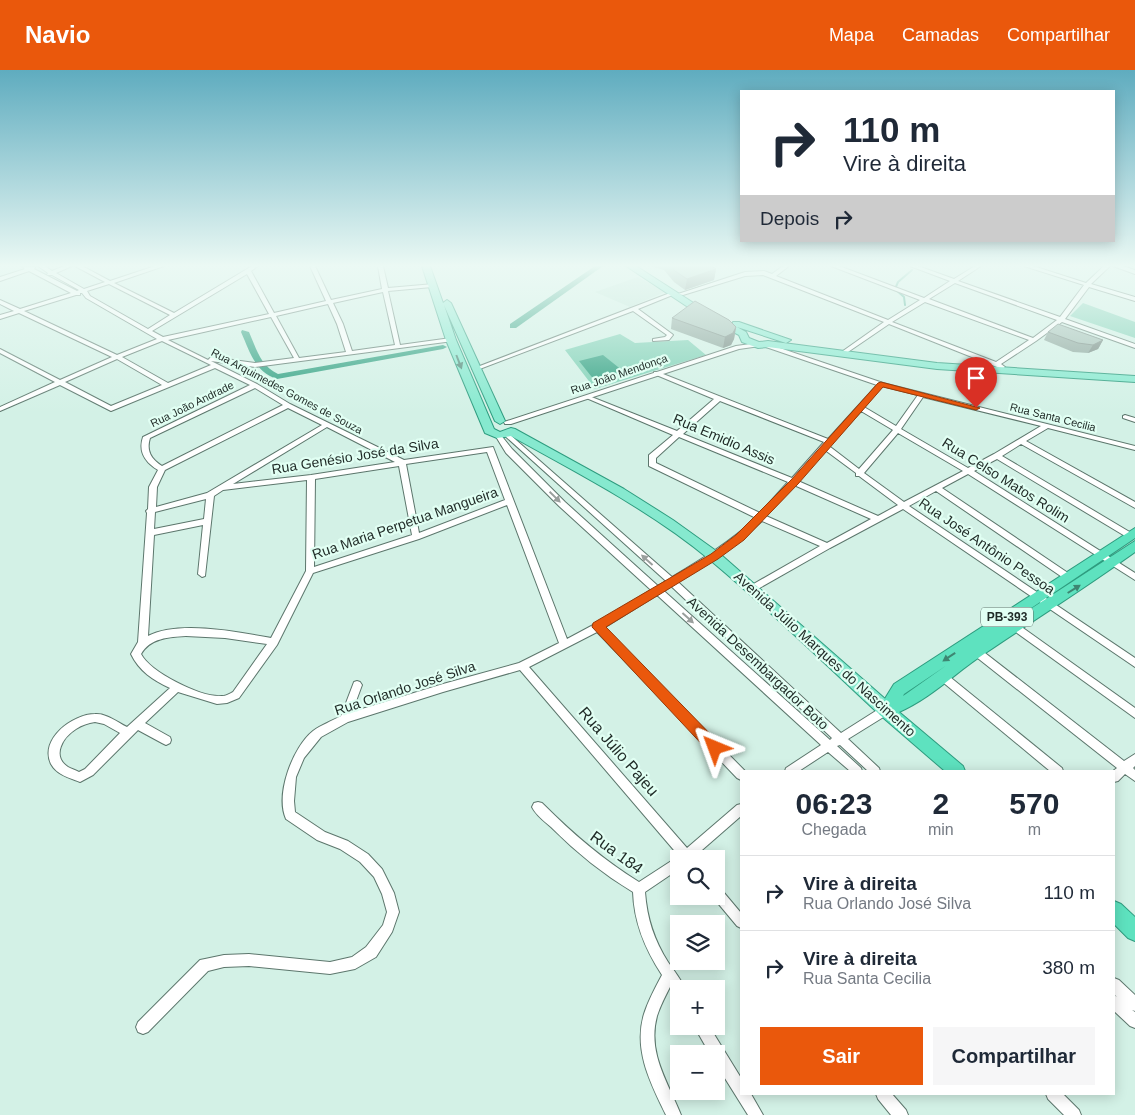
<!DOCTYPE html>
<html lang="pt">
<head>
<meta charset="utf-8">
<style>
  :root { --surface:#fff; --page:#f6f6f7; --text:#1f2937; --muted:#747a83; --line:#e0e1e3; --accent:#ea580c }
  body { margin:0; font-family:Helvetica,sans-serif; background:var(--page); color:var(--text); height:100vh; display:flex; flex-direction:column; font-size:19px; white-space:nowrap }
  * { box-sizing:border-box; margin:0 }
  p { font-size:16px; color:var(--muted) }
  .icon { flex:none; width:28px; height:28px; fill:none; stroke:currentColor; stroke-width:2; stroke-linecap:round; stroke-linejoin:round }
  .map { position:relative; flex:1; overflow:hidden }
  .panel { position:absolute; left:740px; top:700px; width:375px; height:325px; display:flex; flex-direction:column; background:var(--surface); border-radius:0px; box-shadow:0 2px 12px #0003 }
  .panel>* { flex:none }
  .hud { position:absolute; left:740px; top:20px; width:375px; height:152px; border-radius:0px; box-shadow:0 2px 12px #0003; background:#fff; color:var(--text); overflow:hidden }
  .fabs { position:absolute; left:670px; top:780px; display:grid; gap:10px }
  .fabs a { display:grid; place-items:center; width:55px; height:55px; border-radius:0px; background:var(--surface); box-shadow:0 2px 12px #0003; font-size:25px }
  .pin { position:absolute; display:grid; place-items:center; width:42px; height:42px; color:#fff; margin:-51px -21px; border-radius:50% 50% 50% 0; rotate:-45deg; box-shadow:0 0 5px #0007 }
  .pin .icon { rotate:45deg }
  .me { position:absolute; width:55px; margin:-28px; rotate:316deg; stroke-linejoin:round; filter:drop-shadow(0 0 4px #0008) }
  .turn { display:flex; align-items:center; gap:18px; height:105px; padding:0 20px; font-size:22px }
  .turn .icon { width:65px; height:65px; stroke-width:2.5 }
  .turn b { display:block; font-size:35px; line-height:42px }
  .then { display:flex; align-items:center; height:48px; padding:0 20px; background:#0003; gap:10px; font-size:19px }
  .eta { display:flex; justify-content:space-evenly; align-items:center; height:85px; text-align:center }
  .eta b { font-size:30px; font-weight:600; line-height:35px }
  .primary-button { display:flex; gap:10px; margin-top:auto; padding:10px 20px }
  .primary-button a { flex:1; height:58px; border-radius:0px; background:var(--accent); color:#fff; font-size:20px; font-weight:600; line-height:58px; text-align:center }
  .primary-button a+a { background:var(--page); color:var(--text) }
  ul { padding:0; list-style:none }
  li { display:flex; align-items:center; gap:15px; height:75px; padding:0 20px; border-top:1px solid var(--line) }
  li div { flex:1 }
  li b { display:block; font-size:19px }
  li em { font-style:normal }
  header { display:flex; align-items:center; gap:30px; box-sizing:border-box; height:70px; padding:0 25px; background:var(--accent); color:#fff }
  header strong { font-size:24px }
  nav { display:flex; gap:28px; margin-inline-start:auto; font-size:18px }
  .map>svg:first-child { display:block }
  .built { fill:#c0e5d7 }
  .green { fill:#7ed0b5 }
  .water { fill:#31a182 }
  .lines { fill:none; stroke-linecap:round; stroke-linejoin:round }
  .stream { stroke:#31a182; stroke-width:2 }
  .canal { fill:#31a182; fill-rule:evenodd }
  .minor-casing { stroke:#5c766c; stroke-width:2 }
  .tertiary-casing { stroke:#5c766c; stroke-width:2 }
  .primary-casing { stroke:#2e9c7f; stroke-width:2 }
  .trunk-casing { stroke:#2e9c7f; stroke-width:2 }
  .minor { fill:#fff; fill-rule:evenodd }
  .tertiary { fill:#fff; fill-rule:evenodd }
  .primary { fill:#86e9cf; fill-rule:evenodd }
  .trunk { fill:#5ee2bf; fill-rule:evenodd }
  .wall { fill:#8aa39a }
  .shaded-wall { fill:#71847d }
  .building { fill:#a1bdb3; stroke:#71847d }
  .oneway { fill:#528a7a }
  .oneway2 { fill:#9a9f9d }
  .oneway3 { fill:#3e8672 }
  .route { fill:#ea580c; stroke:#983908 }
  .labels { text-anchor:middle; stroke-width:4.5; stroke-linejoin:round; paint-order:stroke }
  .far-street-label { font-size:11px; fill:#1f2a26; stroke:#e1fff3 }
  .shield { fill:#e1fff3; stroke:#596a64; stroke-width:1 }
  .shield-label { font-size:12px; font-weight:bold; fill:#1f2a26 }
  .street-label { font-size:14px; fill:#1f2a26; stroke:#e1fff3 }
  .near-street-label { font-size:16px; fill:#1f2a26; stroke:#e1fff3 }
</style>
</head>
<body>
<header>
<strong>Navio</strong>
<nav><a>Mapa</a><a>Camadas</a><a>Compartilhar</a></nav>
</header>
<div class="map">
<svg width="1135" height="1045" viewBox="0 0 1135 1045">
  <rect width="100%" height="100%" fill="#d3f1e6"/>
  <polygon class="built" points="638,207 665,222 630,237 595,222"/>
  <g class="green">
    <polygon points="1083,233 1135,252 1135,268 1070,246"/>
    <polygon points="620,264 635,273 688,270 706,285 595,319 565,280"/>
  </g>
  <polygon class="water" points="603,285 623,301 595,311 579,291"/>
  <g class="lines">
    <polyline class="stream" points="905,235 904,227 895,219 898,212 912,200"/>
    <g class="canal">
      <polygon points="595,196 603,196 516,258 510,258 510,254"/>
      <path d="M242,260L249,262C257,280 260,295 278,304L443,275L447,277L443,279L277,309C255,302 250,282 241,262Z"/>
    </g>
    <defs>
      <g id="minor">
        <path d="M22,196L35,197L34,199L77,221L79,220L52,205H47L48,203L38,196H45L52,201L64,196H72L56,203L84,219L105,212L75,196H82L110,211L155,196H164L114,213L174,243L252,196H258L251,201L274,243L326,231L310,196H315L331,230L382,219L378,196H383L388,218L434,214V216L432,217L388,221L400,275L451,268L453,269V271L255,297L211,291L257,314L290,334L404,390L493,377L567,569L595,554L651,520L559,436L506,383L495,365L496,364H500L512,379L565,432L658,516L666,511L504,365V363H508L672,507C702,489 730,472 756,448L649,396V385L673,365L584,327L585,326H589L677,361L714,329L654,304V302H658L828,369L877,315L763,276L762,275L765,273L883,313L1135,376V380L1048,358L1026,371L1135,432V438L1021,374L1002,386L1133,464L1134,466L1130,469L997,389L974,401L1135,503V510L968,404L942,418L1071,505L1072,507L1071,509H1065L936,421L909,436L1135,588V597L903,439L830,478L756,520H750L749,518L750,516L820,476L762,451C736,475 708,494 678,512L841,663L882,637L886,636L890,637L891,640L890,643L848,669L879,698L880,701H868L840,675L837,676L861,698L862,701H850L828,682L799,701H785L786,698L821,675L657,525L604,558L745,701H741V710L737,708L597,562L529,597L687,778L737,735L741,734V746L694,787L695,789H679V799L645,822C647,849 654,870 668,892C674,901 681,909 685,919H679V926L674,925L670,917C665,927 660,936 657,946C647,983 668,1012 681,1045H666C651,1014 633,980 644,944C648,931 655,918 662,905C645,879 634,853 633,822C603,804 576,782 551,757C544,751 536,745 532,737L534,733L538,732L542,733C572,763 603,790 639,812L679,786L520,600L443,622L348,652L321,667L304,688L296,707L294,731L295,742L325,762L348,771L368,784L382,799L394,823L399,842L392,862L376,887L355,899L330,904L249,896L224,897L208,901L148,962L143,964L138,962L136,957L138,952L200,890L205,889L224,885L249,884L330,892L352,887L366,877L383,855L387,842L382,824L374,807L360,792L340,779L317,770L286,749C275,724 293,677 313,661C321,655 332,651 341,646L354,612L357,611L360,612L362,615L352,642L443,614L519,593L559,573L507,435L419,469L313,503L277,575L239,628L227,633L217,634L178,622L145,653L170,667L171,670L170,673L166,675L162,673L138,660L93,705L80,712C70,708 57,705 51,694C39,669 73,644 95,644C106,643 117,652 127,657L170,618C153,610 139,601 131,584L138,572L147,443L146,441L148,439L149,417L158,400C145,392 138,382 143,367L250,315L215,298L111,341L60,315L0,341V337L55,312L0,283V279L60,310L112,287L19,243L0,249V245L14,241L0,234V230L20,239L71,223L29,201L0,211V207L25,199ZM247,204L269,244L163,267L152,261ZM109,214L170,245L148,259L90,226L87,221ZM383,222L395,275L352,281L343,254L333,233ZM80,223H82L86,228L157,269L117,285L24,241L76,225H80ZM328,234L337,254L346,282L299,288L276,246ZM271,247L294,288L255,293L211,287L208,290L168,270ZM162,271L211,295L168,313L122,287ZM117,289L162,315L111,336L65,312ZM882,316L918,325L896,356L864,337ZM255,318L283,335L162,396C151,389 146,381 150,368ZM923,327L1041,356L994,384L968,398L901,359ZM720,331L824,372L792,408L683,364ZM288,338L322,355L207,423L156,437L157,417L165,400ZM861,341L893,360L859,399L829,376ZM327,357L395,392L311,405L233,414ZM898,363L963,401L904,432L864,403ZM679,367L788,412L760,443L656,393V388ZM825,380L856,403V406H859L898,435L878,446L798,411ZM487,382L505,430L419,463L406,394ZM399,396L412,465L314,497L315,409ZM307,410L306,501L271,568C238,562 179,550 148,566L154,465L203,455L198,504L202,507L205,506L214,426L223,420ZM794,415L871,449L827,473L766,446ZM206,429L204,449L154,459L155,442ZM671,516L832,668L830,670L664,521ZM186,566L225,568L267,574L233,622C229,624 226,626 222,626C201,628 150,602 141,584C150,568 169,567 186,566ZM95,652L104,654L120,663L85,699L79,702C76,700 71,699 68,697C51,686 63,667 76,659C82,655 88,653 95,652Z"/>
        <path d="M783,196H789L776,206L888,250L920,230L831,196H839L924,228L950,211L910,196H918L954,209L975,196H981L958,211L1060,247L1084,215L1024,196H1033L1086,213L1104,196H1110L1091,214L1135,227V231L1089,217L1065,249L1135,274V278L1062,252L1036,271L1001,294L1005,297L1002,299L889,254L845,284L842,282L843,281L884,252L763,205L745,206L683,225L678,224L745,202L764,201L772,204ZM955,213L1057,250L1033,268L929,229ZM925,232L1029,270L996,292L892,252Z"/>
        <polygon points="1113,196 1122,196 1135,200 1135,204"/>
        <polygon points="670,223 675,224 638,239 672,264 673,265 669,270 653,271 653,269 665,267 667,265 633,241 477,300 472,299"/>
        <polygon points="1125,345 1135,348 1135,352 1123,348 1123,346"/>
        <polygon points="1016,553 1135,638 1135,648 1013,560 1011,557 1013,554"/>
        <polygon points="973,575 976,576 1124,691 1135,684 1135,696 1133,698 1135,700 1135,711 1125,704 1118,711 1114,712 1113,701 1117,698 970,582 968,579 970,576"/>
        <polygon points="942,602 945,603 1062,698 1063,701 1050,701 939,609 937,606 939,603"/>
        <polygon points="716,816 720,818 741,843 741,858 737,856 712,826 716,826"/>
        <polygon points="1114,908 1119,910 1135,925 1135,941 1132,940 1135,942 1135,958 1130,956 1114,941 1114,925 1117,927 1114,924"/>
        <polygon points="694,956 709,956 741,1008 741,1024 751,1024 763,1045 748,1045 716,994 716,984 710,984"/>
        <polygon points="876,1024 892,1024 906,1040 908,1045 891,1045 878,1029"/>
        <polygon points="1046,1024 1063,1024 1079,1040 1081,1045 1064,1045 1048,1029"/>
      </g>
      <polygon id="tertiary" points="758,273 761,275 760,276 739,279 511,354 505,354 504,352 736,276"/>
      <g id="primary">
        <path d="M422,196H430L443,233L447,230L451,233L505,351L500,354L495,351L444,235L456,270L494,359L500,362L511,358L515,359L624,419L673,450L719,483L892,635L894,640L892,645L886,647L880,645C824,593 769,539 710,490C650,440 579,404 511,366L497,368L485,363L446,270Z"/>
        <polygon points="626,196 636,196 706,241 732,255 733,252 739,252 791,270 786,273 737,257 746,262 749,268 759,272 768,271 937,293 1135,306 1135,312 937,299 768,277 758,278 742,272 739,265 700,245"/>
      </g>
      <g id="trunk">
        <path d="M1135,458V468L1006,555L1135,471V482C1085,518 1034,550 984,584C955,603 931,628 899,642L963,696L965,701H945L880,645L878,640L894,614ZM947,595L906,624L903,626L904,624Z"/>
        <polygon points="1114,831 1121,834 1135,847 1135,871 1128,868 1114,854"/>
      </g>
    </defs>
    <use href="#minor" class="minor-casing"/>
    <use href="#tertiary" class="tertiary-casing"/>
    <use href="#primary" class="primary-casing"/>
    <use href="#trunk" class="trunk-casing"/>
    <use href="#minor" class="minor"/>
    <use href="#tertiary" class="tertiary"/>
    <use href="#primary" class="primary"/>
    <use href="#trunk" class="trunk"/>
  </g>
  <g class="wall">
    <polygon points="651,196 712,196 716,199 714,210 685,220 674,212 664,200"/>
    <polygon points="672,248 736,257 734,269 731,275 723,278 671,259"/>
    <polygon points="1048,262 1103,270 1098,279 1088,283 1073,282 1044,270"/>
  </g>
  <g class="shaded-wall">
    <polygon points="716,199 714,210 685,220 687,209"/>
    <polygon points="736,257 734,269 731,275 723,278 725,267"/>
    <polygon points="1103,270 1098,279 1088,283 1093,275"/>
  </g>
  <g class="building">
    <polygon points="671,196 712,196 716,199 687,209 675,201"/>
    <polygon points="695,231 729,250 736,257 733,263 725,267 672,248"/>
    <polygon points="1058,254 1103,270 1093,275 1078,273 1048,262"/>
  </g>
  <defs><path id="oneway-solid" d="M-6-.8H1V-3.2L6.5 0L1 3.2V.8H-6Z" transform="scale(1.25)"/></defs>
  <use class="oneway" href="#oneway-solid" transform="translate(459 292) rotate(69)"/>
  <g class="oneway2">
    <use href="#oneway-solid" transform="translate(555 427) rotate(44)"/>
    <use href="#oneway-solid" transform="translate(647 490) rotate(-138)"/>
    <use href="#oneway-solid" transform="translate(688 548) rotate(42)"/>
  </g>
  <g class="oneway3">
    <use href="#oneway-solid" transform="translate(1074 519) rotate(-32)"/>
    <use href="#oneway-solid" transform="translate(949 587) rotate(146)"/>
  </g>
  <linearGradient id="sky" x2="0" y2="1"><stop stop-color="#5facbf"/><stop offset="0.57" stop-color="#ebf9f4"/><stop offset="1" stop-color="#ebf9f4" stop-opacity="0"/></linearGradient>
  <rect width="1135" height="343" fill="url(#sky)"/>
  <polygon class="route" points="881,312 980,338 976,340 883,317 798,414 744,470 718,489 606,557 720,674 722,678 720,683 715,684 710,683 592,557 593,553 711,484 736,465 791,410 878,313"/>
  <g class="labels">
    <g class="far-street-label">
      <text transform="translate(619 304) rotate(-19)" y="4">Rua João Mendonça</text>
      <text transform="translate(287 321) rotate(28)" y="4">Rua Arquimedes Gomes de Souza</text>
      <text transform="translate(192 334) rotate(-26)" y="4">Rua João Andrade</text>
      <text transform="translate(1053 347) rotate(14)" y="4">Rua Santa Cecilia</text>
    </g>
    <rect class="shield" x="981" y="537.5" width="52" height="19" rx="4"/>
    <g class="shield-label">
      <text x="1007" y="551">PB-393</text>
    </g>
    <g class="street-label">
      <text transform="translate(724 369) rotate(23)" y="5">Rua Emidio Assis</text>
      <text transform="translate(355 386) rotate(-9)" y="5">Rua Genésio José da Silva</text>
      <text transform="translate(1006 410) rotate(32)" y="5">Rua Celso Matos Rolim</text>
      <text transform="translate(405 453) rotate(-19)" y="5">Rua Maria Perpetua Mangueira</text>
      <text transform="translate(987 476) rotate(34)" y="5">Rua José Antônio Pessoa</text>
      <text transform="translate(825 584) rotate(42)" y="5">Avenida Júlio Marques do Nascimento</text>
      <text transform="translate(758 593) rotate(43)" y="5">Avenida Desembargador Boto</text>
      <text transform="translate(405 618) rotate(-18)" y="5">Rua Orlando José Silva</text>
    </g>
    <g class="near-street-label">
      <text transform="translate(619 681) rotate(49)" y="6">Rua Júlio Pajeu</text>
      <text transform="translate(617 782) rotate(36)" y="6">Rua 184</text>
    </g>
  </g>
</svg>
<div class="fabs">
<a><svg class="icon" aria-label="search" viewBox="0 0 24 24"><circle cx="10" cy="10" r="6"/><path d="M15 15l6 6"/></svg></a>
<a><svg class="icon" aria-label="layers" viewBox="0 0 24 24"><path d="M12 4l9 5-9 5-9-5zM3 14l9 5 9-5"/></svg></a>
<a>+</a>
<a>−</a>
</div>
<div class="pin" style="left:976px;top:338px;background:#d93025"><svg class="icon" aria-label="arrive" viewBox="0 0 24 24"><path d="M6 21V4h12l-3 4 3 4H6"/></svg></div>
<svg class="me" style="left:715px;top:678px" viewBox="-20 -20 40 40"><path d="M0-17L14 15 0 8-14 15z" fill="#ea580c" stroke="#fff" stroke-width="4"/></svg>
<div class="hud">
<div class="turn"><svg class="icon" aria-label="right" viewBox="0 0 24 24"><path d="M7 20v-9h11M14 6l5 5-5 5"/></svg><div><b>110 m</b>Vire à direita</div></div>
<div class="then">Depois<svg class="icon" aria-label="right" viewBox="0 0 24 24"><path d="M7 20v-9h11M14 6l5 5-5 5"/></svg></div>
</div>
<section class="panel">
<div class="eta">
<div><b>06:23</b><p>Chegada</p></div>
<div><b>2</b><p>min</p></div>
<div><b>570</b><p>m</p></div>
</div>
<ul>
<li><svg class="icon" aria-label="right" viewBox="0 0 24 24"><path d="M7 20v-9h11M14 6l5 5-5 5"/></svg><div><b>Vire à direita</b><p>Rua Orlando José Silva</p></div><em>110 m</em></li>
<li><svg class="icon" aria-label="right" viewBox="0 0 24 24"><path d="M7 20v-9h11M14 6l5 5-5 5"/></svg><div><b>Vire à direita</b><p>Rua Santa Cecilia</p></div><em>380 m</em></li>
</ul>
<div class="primary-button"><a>Sair</a><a>Compartilhar</a></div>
</section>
</div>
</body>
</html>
